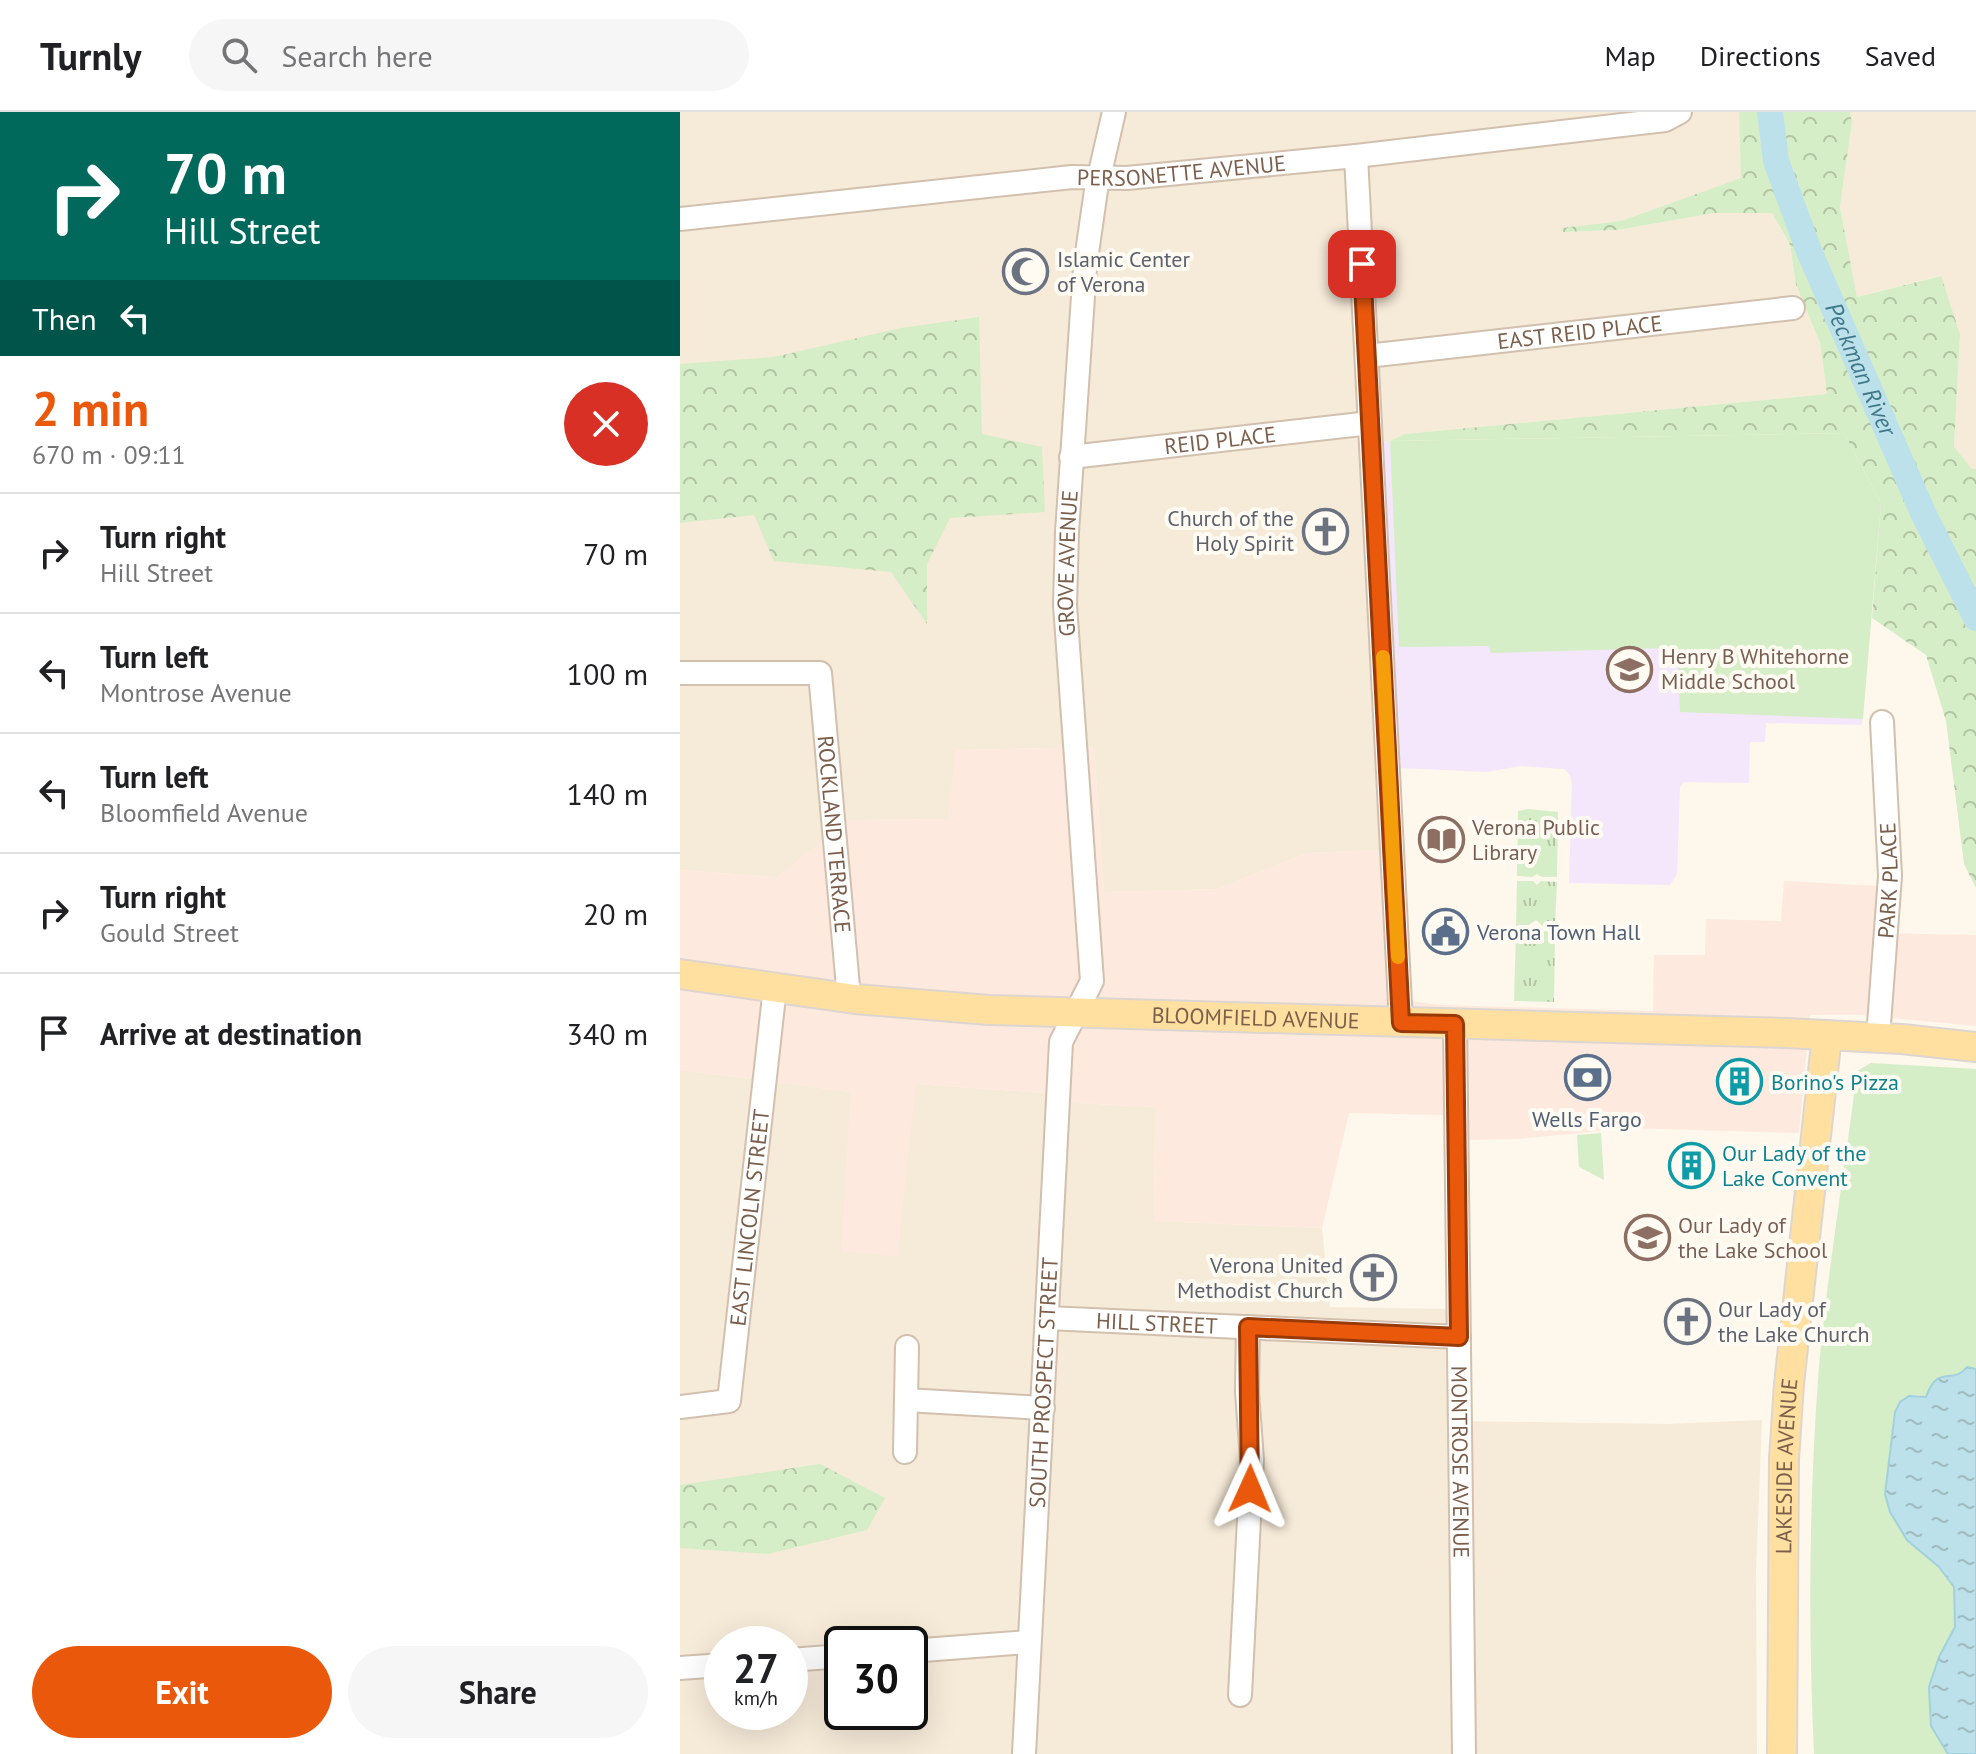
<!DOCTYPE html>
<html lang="en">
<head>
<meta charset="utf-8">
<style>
  :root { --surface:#fff; --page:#f6f6f6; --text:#202124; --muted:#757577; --line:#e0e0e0; --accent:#ea580c }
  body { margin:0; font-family:"PT Sans",sans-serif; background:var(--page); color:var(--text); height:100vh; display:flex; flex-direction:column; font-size:30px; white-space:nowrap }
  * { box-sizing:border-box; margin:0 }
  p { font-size:26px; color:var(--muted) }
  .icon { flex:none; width:44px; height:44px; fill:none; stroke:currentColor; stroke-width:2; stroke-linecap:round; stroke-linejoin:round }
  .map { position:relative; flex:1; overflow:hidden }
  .details { display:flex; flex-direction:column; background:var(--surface); width:680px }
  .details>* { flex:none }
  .guide { background:#00695c; color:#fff; overflow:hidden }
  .speed { position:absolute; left:24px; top:1514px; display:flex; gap:16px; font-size:40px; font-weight:700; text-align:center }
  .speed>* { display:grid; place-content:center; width:104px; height:104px; border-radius:50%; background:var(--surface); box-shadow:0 8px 32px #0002; line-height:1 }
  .speed small { font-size:20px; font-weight:400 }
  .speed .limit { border:4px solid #111; border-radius:12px; background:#fff; color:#111 }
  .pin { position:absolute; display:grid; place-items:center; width:68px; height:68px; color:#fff; margin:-34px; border-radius:16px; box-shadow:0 4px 12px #0006 }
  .me { position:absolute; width:88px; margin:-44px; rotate:1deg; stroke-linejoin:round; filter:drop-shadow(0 0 6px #0008) }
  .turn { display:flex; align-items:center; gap:28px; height:168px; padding:0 32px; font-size:36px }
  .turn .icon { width:104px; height:104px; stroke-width:2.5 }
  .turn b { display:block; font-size:56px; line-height:68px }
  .then { display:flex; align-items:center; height:76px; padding:0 32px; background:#0003; gap:16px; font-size:30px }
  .round { display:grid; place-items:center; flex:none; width:84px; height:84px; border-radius:42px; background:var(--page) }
  .summary { display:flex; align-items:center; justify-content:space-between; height:136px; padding:0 32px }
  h1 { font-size:48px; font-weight:800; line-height:60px; color:var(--accent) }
  .primary-button { display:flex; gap:16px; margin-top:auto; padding:16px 32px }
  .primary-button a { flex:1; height:92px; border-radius:48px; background:var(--accent); color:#fff; font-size:32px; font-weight:800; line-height:92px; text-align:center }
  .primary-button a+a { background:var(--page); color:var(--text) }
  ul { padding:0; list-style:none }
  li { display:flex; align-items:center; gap:24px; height:120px; padding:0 32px; border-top:2px solid var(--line) }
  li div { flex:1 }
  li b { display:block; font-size:30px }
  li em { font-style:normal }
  header { display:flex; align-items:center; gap:48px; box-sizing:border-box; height:112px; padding:0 40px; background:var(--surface); border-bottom:2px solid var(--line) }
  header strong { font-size:38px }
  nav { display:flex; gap:44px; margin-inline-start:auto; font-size:28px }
  .search { width:560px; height:72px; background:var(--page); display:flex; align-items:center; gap:20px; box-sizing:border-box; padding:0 28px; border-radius:44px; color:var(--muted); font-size:30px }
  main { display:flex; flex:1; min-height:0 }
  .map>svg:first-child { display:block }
  .residential { fill:#f6ead8; fill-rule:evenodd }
  .commercial { fill:#fee9de }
  .education { fill:#f4e7fb }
  .grass { fill:url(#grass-tufts) }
  .forest { fill:url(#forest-crowns) }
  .park { fill:#d5eec7 }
  .water { fill:url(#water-ripples); stroke:#a2d1dd; stroke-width:2 }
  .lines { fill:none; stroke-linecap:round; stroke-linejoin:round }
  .river { stroke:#bde1ea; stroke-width:26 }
  .minor-casing { stroke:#d2c0ae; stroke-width:26 }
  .major-casing { stroke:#ddd5d0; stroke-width:32 }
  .minor { stroke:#fff; stroke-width:22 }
  .major { stroke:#ffe0a1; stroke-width:28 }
  .route-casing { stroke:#983908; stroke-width:20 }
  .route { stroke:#ea580c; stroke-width:14 }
  .slow { stroke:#f59e0b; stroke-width:14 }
  .labels { text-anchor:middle; stroke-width:8; stroke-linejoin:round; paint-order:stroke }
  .street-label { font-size:22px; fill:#7c5f4b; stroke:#fffbf3 }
  .worship-label { font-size:22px; fill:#5b616d; stroke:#fffbf3; text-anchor:start }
  .education-label { font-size:22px; fill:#785e54; stroke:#fffbf3; text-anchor:start }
  .service-label { font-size:22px; fill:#4e5e75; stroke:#fffbf3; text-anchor:start }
  .culture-label { font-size:22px; fill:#0d838f; stroke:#fffbf3; text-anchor:start }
  .water-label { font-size:24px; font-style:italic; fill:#3f7989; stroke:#fffbf3 }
</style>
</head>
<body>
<header>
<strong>Turnly</strong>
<div class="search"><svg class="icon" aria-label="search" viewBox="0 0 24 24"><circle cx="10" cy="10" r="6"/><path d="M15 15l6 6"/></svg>Search here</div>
<nav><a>Map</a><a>Directions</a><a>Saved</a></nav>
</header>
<main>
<section class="details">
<div class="guide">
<div class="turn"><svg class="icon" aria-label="right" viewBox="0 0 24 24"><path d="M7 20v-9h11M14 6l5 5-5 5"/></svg><div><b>70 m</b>Hill Street</div></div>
<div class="then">Then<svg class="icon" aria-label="left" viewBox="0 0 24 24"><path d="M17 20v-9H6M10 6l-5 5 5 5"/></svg></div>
</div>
<div class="summary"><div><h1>2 min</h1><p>670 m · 09:11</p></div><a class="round" style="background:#d93025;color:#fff"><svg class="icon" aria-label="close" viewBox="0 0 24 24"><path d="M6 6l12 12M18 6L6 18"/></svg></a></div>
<ul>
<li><svg class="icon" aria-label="right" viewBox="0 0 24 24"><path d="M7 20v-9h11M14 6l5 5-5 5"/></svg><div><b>Turn right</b><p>Hill Street</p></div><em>70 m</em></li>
<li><svg class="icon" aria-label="left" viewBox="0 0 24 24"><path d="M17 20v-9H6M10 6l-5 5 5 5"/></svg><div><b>Turn left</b><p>Montrose Avenue</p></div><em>100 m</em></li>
<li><svg class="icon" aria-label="left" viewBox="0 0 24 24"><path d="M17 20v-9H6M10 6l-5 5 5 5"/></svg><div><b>Turn left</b><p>Bloomfield Avenue</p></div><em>140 m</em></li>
<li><svg class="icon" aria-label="right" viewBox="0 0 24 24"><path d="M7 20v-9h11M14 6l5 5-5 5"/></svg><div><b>Turn right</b><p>Gould Street</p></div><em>20 m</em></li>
<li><svg class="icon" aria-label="arrive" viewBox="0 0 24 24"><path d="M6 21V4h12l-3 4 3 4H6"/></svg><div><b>Arrive at destination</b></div><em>340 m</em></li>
</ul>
<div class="primary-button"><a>Exit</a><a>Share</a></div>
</section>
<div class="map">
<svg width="1296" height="1642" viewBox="0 0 1296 1642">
  <defs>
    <pattern id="grass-tufts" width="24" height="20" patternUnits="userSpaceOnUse" patternTransform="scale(2)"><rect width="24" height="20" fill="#d5eec7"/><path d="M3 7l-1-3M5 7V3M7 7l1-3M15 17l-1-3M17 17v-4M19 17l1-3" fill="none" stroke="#b2c4a4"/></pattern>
    <pattern id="forest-crowns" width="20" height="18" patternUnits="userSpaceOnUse" patternTransform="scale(2)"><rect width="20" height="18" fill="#d5eec7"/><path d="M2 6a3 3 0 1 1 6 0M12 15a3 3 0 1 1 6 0" fill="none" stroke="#b2c4a4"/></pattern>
    <pattern id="water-ripples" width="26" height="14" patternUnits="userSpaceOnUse" patternTransform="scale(2)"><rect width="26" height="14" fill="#bde1ea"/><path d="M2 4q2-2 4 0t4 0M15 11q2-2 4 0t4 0" fill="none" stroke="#9fbac0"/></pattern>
  </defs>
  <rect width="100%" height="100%" fill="#fef7eb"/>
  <g class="residential">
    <polygon points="0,0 1059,0 1062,66 941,109 882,116 882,120 937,118 1035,101 1092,101 1110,134 1116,173 1140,231 1147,282 724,322 710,329 681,334 701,738 627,741 537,777 424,780 414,635 277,638 268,707 170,708 97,765 0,758"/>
    <polygon points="1170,0 1296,0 1296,357 1292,357 1274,336 1280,222 1260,164 1177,185 1160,95 1172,10"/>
    <path d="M0,958L171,980L162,1139L217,1144L235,972L378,982L395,991L475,995L474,1109L642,1116L650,1195L766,1197L772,1309L987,1312L1082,1308L1076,1459L1077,1642H0ZM42,1532H110V1600H42ZM162,1532H230V1600H162Z"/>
  </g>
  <polygon class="commercial" points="414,635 424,780 537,777 627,741 701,738 706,886 762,893 973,899 974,843 1025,843 1026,807 1101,809 1104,769 1197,774 1194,821 1296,823 1296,914 1181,903 1130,903 1119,1021 948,1016 838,1027 787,1028 763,1003 669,1001 642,1116 474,1109 475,995 395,991 378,982 236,972 217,1145 162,1139 170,980 0,958 0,758 97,765 170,708 267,707 276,638"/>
  <polygon class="education" points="710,329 1201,391 1182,613 1086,611 1085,630 1070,630 1069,671 1004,670 1000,675 997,762 990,773 889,771 892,673 890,663 884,657 840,654 807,660 718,656 700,331"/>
  <g class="grass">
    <polygon points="848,697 878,700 877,765 862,765 857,762 852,765 837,764 838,699"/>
    <polygon points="837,769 853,769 857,773 861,769 877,770 875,815 864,815 856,808 847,814 836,814"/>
    <polygon points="836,818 847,819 856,826 864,819 875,820 874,890 834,889"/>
  </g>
  <g class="forest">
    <polygon points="1059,0 1170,0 1172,10 1160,95 1177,185 1261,164 1280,222 1274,335 1292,357 1296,357 1296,776 1284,752 1266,609 1246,543 1192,506 1201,391 1164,321 710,329 724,322 1147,282 1140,231 1116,173 1110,133 1092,101 1035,101 937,118 883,120 881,116 941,109 1061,66"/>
    <polygon points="299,205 302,322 362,335 365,400 270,406 247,452 247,512 211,460 94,449 74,403 0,411 0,252 94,245 221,216"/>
    <polygon points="140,1352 205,1386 187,1418 88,1442 0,1436 0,1373"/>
  </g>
  <g class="park">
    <polygon points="1164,321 1201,391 1183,607 1000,600 998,543 990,536 811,541 808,534 719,535 710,329"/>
    <path d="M1191,951L1296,957V1257L1287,1255C1271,1274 1257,1252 1246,1285C1234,1281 1224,1284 1217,1294L1205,1382L1227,1428L1259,1455L1274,1475L1275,1515L1259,1545L1265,1638L1268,1642H1134C1128,1513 1129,1383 1139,1254C1148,1155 1165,1057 1177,959Z"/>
    <polygon points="921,1021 924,1068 899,1055 897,1023"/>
  </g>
  <path class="water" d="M1287,1255L1296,1257V1642H1268L1251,1614L1249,1575L1259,1545L1275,1515L1274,1475L1259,1455L1227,1428L1210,1400L1205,1382L1215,1300L1220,1290L1229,1284L1246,1285C1258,1251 1272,1274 1287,1255Z"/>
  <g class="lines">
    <path class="river" id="s1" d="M1090,0L1096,49L1129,139L1244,403L1296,506"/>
    <defs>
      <g id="minor">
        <polyline points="676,44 721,911"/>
        <path id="s2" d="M0,107L392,65L447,66L676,44L985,8L1000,0"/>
        <path id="s3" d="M687,244L1113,196"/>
        <path id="s4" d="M391,345L690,311"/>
        <path id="s5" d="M0,561H140L169,886"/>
        <path id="s6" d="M775,912L784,1642"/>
        <path id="s7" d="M1198,926L1210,764L1202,610"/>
        <path id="s8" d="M367,1206L779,1225"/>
        <polyline points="226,1288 363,1296"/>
        <path id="s9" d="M0,1295L49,1289L95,875"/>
        <polyline points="225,1340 227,1235"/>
        <polyline points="230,1539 349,1530"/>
        <polyline points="110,1548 162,1544"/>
        <polyline points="0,1556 42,1553"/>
        <polyline points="560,1583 572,1348 567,1280 568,1215"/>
        <path id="s10" d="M344,1642L381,930L412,869L385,493L387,420L405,155L416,78L434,0"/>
      </g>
      <g id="major">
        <path id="s11" d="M0,862L175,887L309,898L1106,921L1222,927L1296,935"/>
        <path id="s12" d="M1102,1642L1104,1347L1109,1272L1147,923"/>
      </g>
    </defs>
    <use href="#minor" class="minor-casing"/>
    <use href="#major" class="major-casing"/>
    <use href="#minor" class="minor"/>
    <use href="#major" class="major"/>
  </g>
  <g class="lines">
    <defs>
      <polyline id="route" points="570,1377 568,1215 779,1225 775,912 721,911 682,152"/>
    </defs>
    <use href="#route" class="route-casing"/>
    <use href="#route" class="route"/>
    <polyline class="slow" points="703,545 718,845"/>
  </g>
  <defs>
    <symbol id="mosque-ring" viewBox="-11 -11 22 22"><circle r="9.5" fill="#fffbf3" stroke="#6b7280" stroke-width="1.5"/><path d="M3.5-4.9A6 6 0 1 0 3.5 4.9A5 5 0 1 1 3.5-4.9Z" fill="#6b7280"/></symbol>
    <symbol id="church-ring" viewBox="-11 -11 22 22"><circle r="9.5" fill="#fffbf3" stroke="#6b7280" stroke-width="1.5"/><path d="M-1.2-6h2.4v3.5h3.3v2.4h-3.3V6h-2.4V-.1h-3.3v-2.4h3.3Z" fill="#6b7280"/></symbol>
    <symbol id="school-ring" viewBox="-11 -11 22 22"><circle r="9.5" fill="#fffbf3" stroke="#8d6e63" stroke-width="1.5"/><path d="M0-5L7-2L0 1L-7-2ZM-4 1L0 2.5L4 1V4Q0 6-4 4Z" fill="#8d6e63"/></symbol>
    <symbol id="library-ring" viewBox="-11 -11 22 22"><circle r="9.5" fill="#fffbf3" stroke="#8d6e63" stroke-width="1.5"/><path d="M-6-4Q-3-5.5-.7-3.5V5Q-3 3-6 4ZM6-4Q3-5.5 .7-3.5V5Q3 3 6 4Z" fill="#8d6e63"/></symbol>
    <symbol id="civic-ring" viewBox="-11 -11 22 22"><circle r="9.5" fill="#fffbf3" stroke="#5c6f8a" stroke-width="1.5"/><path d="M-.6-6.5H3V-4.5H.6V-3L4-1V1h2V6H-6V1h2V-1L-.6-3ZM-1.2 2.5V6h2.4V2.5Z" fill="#5c6f8a"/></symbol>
    <symbol id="bank-ring" viewBox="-11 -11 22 22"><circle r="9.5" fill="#fffbf3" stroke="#5c6f8a" stroke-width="1.5"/><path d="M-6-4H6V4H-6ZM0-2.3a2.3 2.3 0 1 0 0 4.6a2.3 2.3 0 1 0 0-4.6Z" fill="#5c6f8a"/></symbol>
    <symbol id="building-ring" viewBox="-11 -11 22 22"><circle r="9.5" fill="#fffbf3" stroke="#0f9aa8" stroke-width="1.5"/><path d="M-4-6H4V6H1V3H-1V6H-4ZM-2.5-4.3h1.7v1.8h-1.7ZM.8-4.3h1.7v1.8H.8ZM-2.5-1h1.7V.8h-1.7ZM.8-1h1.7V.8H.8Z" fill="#0f9aa8"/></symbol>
  </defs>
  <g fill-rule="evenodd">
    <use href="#mosque-ring" x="320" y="134" width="51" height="51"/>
    <use href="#church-ring" x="620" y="394" width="51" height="51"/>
    <use href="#school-ring" x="924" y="532" width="51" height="51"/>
    <use href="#library-ring" x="736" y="702" width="51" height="51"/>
    <use href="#civic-ring" x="740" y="794" width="51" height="51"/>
    <use href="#bank-ring" x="882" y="940" width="51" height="51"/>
    <use href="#building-ring" x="1034" y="944" width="51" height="51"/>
    <use href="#building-ring" x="986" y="1028" width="51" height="51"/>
    <use href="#school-ring" x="942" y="1100" width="51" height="51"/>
    <use href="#church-ring" x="668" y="1140" width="51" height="51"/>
    <use href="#church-ring" x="982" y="1184" width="51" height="51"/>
  </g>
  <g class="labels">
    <g class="street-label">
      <text dy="8" stroke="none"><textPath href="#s2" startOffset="504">PERSONETTE AVENUE</textPath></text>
      <text dy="8" stroke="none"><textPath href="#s3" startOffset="214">EAST REID PLACE</textPath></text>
      <text dy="8" stroke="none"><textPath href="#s4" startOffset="150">REID PLACE</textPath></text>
      <text dy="8" stroke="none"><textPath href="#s10" startOffset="1200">GROVE AVENUE</textPath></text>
      <text dy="8" stroke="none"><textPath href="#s5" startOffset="302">ROCKLAND TERRACE</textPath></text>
      <text dy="8" stroke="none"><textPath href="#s7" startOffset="158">PARK PLACE</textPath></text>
      <text dy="8" stroke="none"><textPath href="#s11" startOffset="578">BLOOMFIELD AVENUE</textPath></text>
      <text dy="8" stroke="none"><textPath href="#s9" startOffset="234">EAST LINCOLN STREET</textPath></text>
      <text dy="8" stroke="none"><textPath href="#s8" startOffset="110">HILL STREET</textPath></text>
      <text dy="8" stroke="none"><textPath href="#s10" startOffset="372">SOUTH PROSPECT STREET</textPath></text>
      <text dy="8" stroke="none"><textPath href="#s6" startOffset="438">MONTROSE AVENUE</textPath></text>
      <text dy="8" stroke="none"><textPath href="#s12" startOffset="288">LAKESIDE AVENUE</textPath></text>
    </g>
    <g class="worship-label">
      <text x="377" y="155">Islamic Center<tspan x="377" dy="25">of Verona</tspan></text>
      <text x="614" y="414" text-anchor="end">Church of the<tspan x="614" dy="25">Holy Spirit</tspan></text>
      <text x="663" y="1161" text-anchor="end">Verona United<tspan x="663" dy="25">Methodist Church</tspan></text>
      <text x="1038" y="1205">Our Lady of<tspan x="1038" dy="25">the Lake Church</tspan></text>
    </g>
    <g class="education-label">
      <text x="981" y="552">Henry B Whitehorne<tspan x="981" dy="25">Middle School</tspan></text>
      <text x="792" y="723">Verona Public<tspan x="792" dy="25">Library</tspan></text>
      <text x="998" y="1121">Our Lady of<tspan x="998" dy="25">the Lake School</tspan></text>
    </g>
    <g class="service-label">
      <text x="797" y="828">Verona Town Hall</text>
      <text x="907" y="1015" text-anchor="middle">Wells Fargo</text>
    </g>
    <g class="culture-label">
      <text x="1091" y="978">Borino's Pizza</text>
      <text x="1042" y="1049">Our Lady of the<tspan x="1042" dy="25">Lake Convent</tspan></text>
    </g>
    <g class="water-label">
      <text dy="8" stroke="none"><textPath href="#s1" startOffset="274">Peckman River</textPath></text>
    </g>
  </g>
</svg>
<div class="speed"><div>27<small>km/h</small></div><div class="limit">30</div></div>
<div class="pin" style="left:682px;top:152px;background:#d93025"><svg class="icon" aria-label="arrive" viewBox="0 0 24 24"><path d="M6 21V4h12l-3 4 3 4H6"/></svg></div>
<svg class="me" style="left:570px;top:1377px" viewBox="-20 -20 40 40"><path d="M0-17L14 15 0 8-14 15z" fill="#ea580c" stroke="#fff" stroke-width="4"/></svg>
</div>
</main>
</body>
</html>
